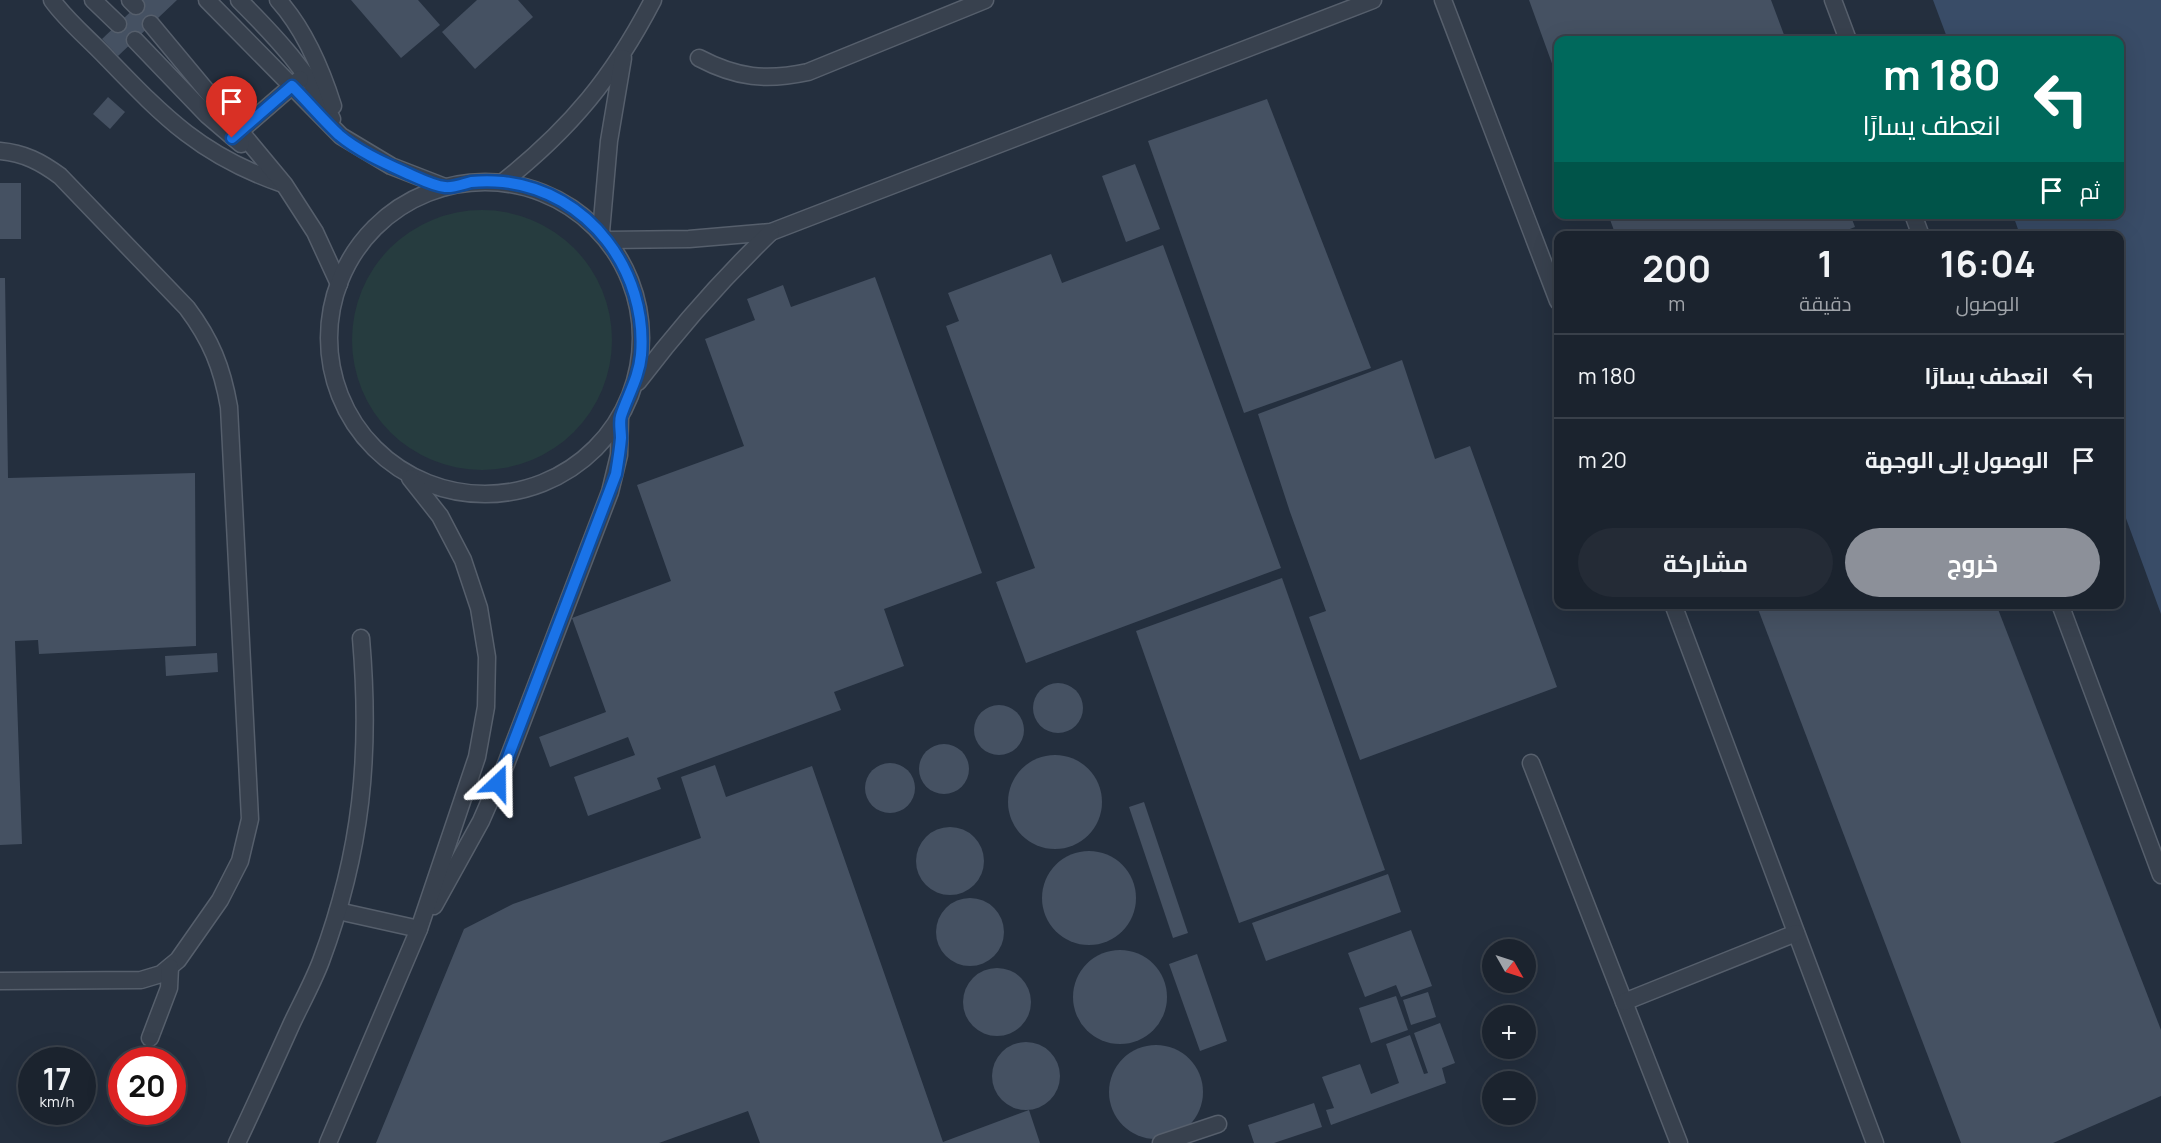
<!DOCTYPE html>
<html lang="ar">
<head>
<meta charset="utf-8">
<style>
  :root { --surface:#1b232e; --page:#242b36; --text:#f1f3f6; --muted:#a0a4aa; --line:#39404a; --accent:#8c9099 }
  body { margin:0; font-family:Manrope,Cairo,sans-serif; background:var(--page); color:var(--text); direction:rtl; height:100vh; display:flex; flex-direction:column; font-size:22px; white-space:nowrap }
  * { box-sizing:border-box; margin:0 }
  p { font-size:20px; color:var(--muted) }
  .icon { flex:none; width:33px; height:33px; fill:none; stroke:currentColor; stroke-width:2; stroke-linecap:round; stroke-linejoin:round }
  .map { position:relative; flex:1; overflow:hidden; direction:ltr }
  .drawer { position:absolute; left:1554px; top:231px; width:570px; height:378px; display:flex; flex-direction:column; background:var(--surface); border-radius:12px; box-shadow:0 6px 24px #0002,0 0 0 2px var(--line); direction:rtl }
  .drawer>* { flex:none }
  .banner { position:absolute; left:1554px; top:36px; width:570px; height:183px; border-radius:12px; box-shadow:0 6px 24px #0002,0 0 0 2px var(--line); direction:rtl; background:#00695c; color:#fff; overflow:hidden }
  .needle { width:39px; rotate:129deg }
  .buttons { position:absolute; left:1482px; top:939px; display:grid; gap:12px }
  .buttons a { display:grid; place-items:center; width:54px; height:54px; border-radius:50%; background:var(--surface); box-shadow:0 6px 24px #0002,0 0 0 2px var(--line); font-size:30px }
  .speed { position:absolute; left:18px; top:1047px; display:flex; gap:12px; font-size:30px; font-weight:700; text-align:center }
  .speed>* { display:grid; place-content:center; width:78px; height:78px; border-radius:50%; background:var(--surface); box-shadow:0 6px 24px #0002,0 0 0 2px var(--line); line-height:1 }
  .speed small { font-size:15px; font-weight:400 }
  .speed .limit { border:9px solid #d22; background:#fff; color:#111 }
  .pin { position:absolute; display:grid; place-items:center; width:51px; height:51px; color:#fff; margin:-62px -26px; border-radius:50% 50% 50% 0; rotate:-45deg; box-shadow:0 0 6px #0007 }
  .pin .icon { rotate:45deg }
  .me { position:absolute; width:66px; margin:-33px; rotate:23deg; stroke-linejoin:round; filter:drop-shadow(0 0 4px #0008) }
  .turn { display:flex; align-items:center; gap:21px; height:126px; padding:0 24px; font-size:27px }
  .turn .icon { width:78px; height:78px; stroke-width:2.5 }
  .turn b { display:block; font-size:42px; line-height:51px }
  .then { display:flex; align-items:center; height:57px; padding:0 24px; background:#0003; gap:12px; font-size:22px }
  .eta { display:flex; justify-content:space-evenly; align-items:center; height:102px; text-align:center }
  .eta b { font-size:36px; font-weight:700; line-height:42px }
  .button { display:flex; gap:12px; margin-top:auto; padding:12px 24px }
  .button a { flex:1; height:69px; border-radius:36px; background:var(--accent); color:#fff; font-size:24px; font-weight:700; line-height:69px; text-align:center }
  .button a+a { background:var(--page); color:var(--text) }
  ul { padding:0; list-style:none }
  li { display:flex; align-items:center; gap:18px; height:84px; padding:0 24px; border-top:2px solid var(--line) }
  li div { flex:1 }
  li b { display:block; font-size:22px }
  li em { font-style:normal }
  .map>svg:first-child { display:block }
  .green { fill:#263c3f }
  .water { fill:#394c67 }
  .building { fill:#455162 }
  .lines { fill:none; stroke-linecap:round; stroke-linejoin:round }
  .lane-casing { stroke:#565f6c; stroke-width:19 }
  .lane { stroke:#38414e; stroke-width:16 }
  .route-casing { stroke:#114b97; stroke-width:15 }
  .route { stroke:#1a73e8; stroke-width:10 }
</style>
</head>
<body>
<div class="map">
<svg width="2161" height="1143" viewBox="0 0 2161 1143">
  <rect width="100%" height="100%" fill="#242f3e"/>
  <circle class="green" cx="482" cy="340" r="130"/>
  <polygon class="water" points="1933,0 2161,0 2161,614 2120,502 2120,236 2020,235 2013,215 2120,214 2120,40 1948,40"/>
  <g class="building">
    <polygon points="143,0 177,0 118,56 102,39"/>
    <polygon points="351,0 418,0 440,25 401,58"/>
    <polygon points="477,0 518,0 533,17 475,69 442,32"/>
    <polygon points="1529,0 1771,0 1786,40 1558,40 1558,80"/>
    <polygon points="108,97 125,112 110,129 93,114"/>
    <polygon points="1267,99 1371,368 1244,413 1148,141"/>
    <polygon points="1135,164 1160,229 1126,242 1102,176"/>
    <rect x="0" y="183" width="21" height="56"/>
    <polygon points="1608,214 1850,214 1855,227 1832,236 1616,236"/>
    <polygon points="1163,245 1281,568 1026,663 996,582 1035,568 946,326 959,321 948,293 1051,254 1062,283"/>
    <polygon points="875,277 982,573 884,609 904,666 834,692 841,710 657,778 661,789 588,816 574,777 635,755 628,737 550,767 539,737 606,712 572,618 671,581 637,485 744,446 705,339 755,320 747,299 783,285 791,307"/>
    <polygon points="0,278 5,278 8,478 195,473 196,646 39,654 38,640 15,641 22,844 0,845"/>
    <polygon points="1402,360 1435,459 1470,446 1557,687 1360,760 1309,617 1326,611 1290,512 1258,414"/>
    <polygon points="1282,578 1385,870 1239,923 1136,631"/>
    <polygon points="1771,604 1996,604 2161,1030 2161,1096 2053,1143 1961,1143 1758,609"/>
    <polygon points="217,653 218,672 166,676 165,656"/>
    <circle cx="1058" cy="708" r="25"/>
    <circle cx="999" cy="730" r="25"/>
    <circle cx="944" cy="769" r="25"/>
    <circle cx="1055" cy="802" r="47"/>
    <circle cx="890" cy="788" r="25"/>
    <polygon points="715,765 726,797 812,766 943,1142 1029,1110 1040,1143 760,1143 748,1111 659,1143 376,1143 464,929 513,904 701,838 681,777"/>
    <polygon points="1144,802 1188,933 1173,938 1129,807"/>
    <circle cx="950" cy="861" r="34"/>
    <circle cx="1089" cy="898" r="47"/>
    <polygon points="1388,874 1401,912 1266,961 1252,923"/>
    <circle cx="970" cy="932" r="34"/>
    <polygon points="1411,930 1432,986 1401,997 1396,985 1365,997 1348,953"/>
    <circle cx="1120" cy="997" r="47"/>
    <polygon points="1197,954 1227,1041 1200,1051 1169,964"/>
    <circle cx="997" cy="1002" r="34"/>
    <polygon points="1428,992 1436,1017 1411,1025 1403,1000"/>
    <polygon points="1396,996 1408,1030 1371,1043 1359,1008"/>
    <polygon points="1440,1023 1455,1063 1442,1068 1446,1083 1331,1125 1326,1110 1334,1108 1322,1077 1360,1064 1371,1094 1399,1083 1386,1044 1410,1035 1424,1074 1428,1073 1414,1033"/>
    <circle cx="1026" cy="1076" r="34"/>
    <circle cx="1156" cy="1092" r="47"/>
    <polygon points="1314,1103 1322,1127 1274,1143 1254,1143 1248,1125"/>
  </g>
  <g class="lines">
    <defs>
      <g id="lane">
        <path d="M52,0C67,21 88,38 106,57C164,117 201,156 283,184"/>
        <polyline points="93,0 118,24"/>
        <polyline points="130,0 136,6"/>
        <polyline points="207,0 341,136 391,166 445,187"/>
        <path d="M239,0C275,36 310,73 332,119"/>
        <path d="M278,0C305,30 321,68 333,106"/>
        <polyline points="1443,0 1558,301"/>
        <polyline points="1833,0 1848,40"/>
        <polyline points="151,24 284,184 315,232 339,284"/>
        <polyline points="135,40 207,115 241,144"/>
        <path d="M699,58C737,78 766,81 808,72L985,0"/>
        <polyline points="233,137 300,79"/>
        <path d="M0,151C24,153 41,162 60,176L187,308C211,340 222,367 229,407L250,819L240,861L220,900L178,960L161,974L141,980L0,981"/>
        <circle cx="485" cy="338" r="156"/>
        <path d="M503,182C571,128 613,77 653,0"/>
        <polyline points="1913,214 1921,236"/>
        <polyline points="601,232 609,141 623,58"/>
        <polyline points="608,240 689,239 771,232 1373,0"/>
        <path d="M638,382C679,328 722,279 771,232"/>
        <polyline points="1673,604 1875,1143"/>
        <polyline points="2060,604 2161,875"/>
        <polyline points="1531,763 1679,1143"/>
        <polyline points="434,906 481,821 506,764 610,492 619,455 620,418"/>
        <polyline points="338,911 419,929"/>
        <polyline points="1624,1002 1796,933"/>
        <polyline points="150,1038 169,988 170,967"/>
        <path d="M237,1143C256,1103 274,1063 292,1023C302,1002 313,982 321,961C362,851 371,755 361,638"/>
        <polyline points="328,1143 419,929 477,757 486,707 487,657 479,608 463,560 440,516 410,478"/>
        <polyline points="1161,1143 1218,1124"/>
      </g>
    </defs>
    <use href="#lane" class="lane-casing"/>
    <use href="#lane" class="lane"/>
  </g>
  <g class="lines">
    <defs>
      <path id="route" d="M232,138L292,86C308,102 323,120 339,135C359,152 387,164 411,175C420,179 434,186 445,187C453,188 463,184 471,182C481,181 493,181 503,182C589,191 648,272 641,355C639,377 628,395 621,416C619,422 621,431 621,438C620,450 618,462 616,474L498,783"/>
    </defs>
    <use href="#route" class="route-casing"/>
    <use href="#route" class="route"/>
  </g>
</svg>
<div class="buttons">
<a><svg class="needle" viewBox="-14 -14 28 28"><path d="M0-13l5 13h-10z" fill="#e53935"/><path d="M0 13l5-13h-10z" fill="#a0a4aa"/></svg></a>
<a>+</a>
<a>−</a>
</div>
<div class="speed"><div>17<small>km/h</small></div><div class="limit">20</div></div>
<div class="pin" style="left:232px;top:138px;background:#d93025"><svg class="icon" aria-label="arrive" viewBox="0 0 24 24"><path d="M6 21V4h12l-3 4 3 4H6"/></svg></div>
<svg class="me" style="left:498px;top:783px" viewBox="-20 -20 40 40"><path d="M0-17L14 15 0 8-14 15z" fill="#1a73e8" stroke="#fff" stroke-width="4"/></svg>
<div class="banner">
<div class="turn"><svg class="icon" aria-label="left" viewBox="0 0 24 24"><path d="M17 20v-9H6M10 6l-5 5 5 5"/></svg><div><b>180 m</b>انعطف يسارًا</div></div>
<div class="then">ثم<svg class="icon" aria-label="arrive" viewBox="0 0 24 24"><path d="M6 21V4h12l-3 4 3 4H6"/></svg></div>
</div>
<section class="drawer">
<div class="eta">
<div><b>16:04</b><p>الوصول</p></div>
<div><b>1</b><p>دقيقة</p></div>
<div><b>200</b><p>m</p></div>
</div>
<ul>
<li><svg class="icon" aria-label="left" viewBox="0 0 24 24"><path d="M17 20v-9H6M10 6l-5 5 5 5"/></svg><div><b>انعطف يسارًا</b></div><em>180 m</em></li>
<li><svg class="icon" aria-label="arrive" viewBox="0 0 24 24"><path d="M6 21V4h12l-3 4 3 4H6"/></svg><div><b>الوصول إلى الوجهة</b></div><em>20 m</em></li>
</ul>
<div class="button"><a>خروج</a><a>مشاركة</a></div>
</section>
</div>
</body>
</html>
